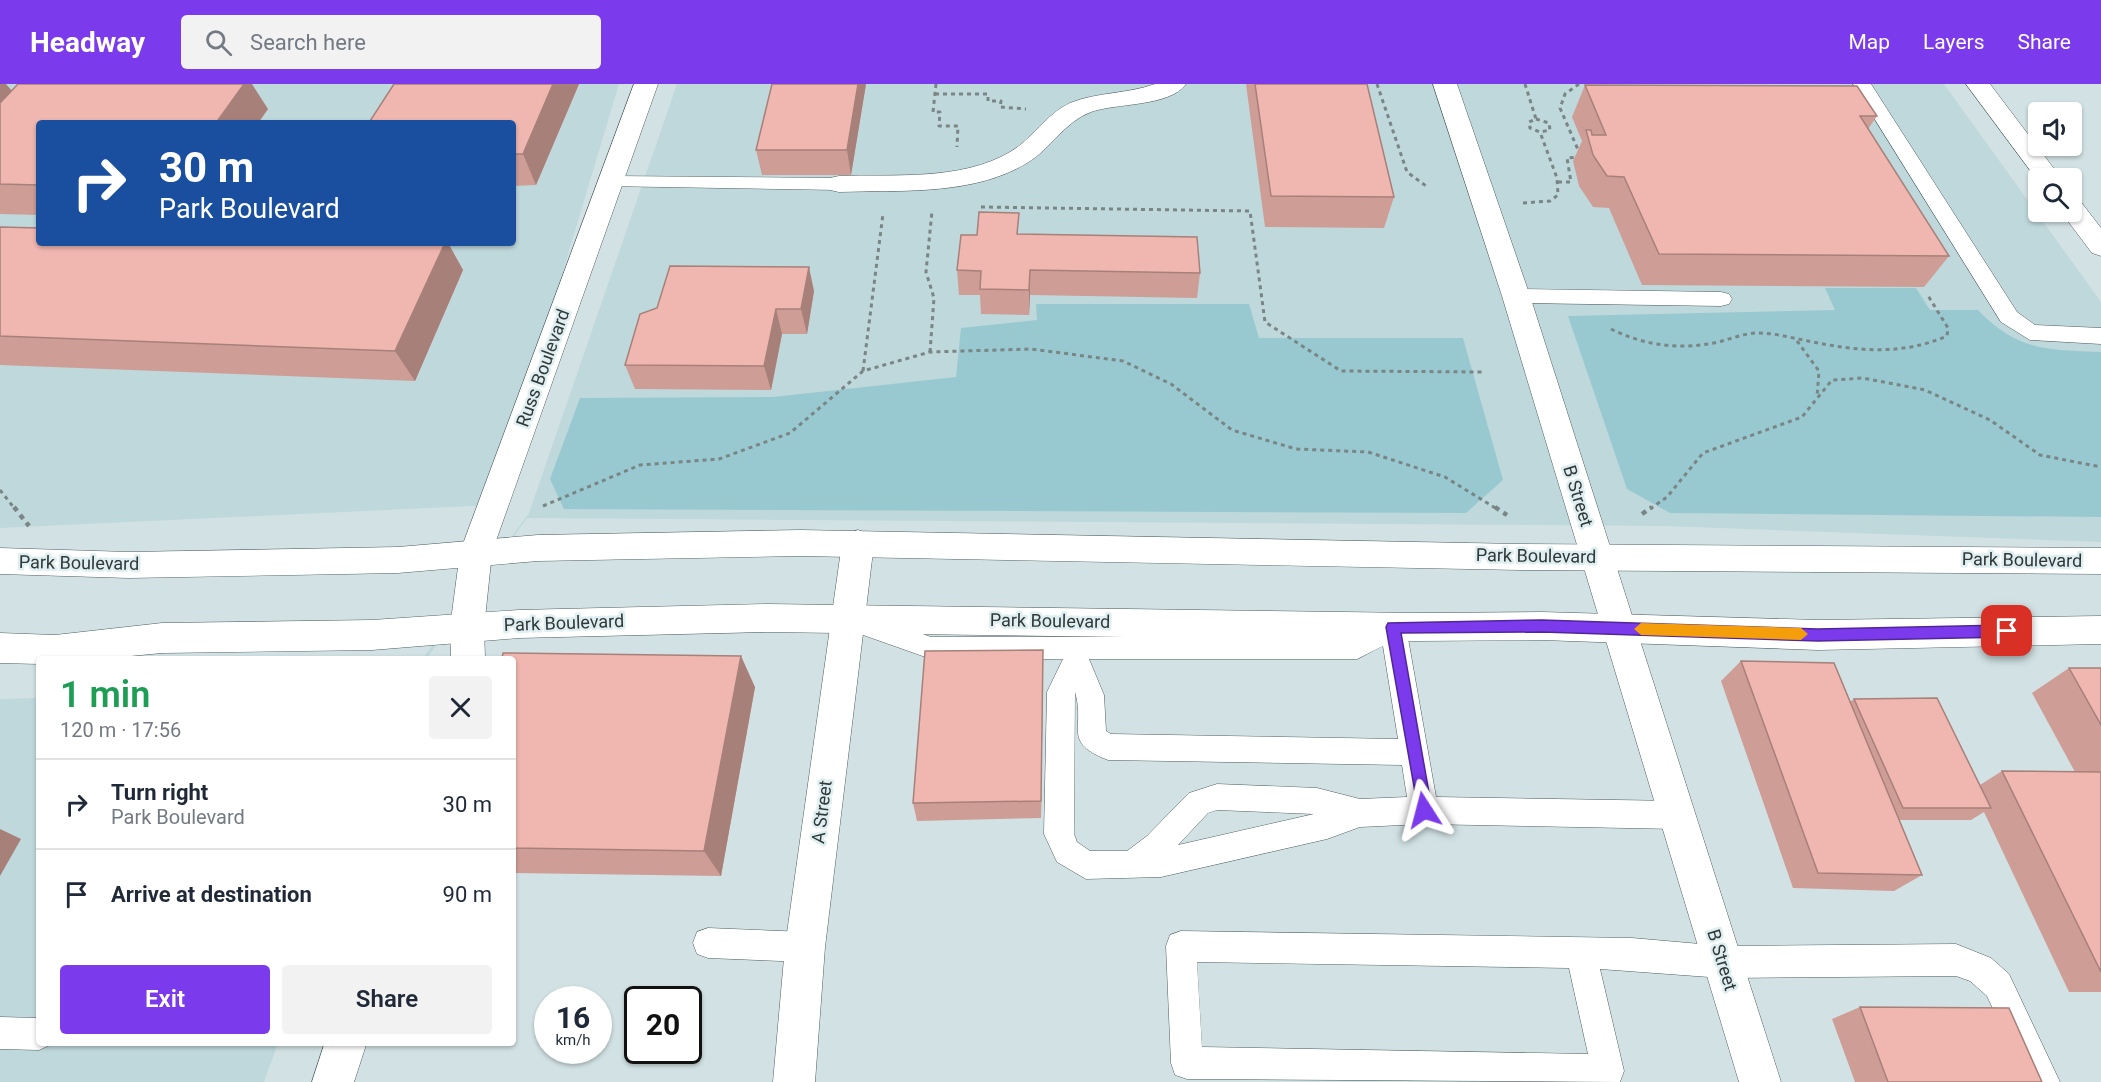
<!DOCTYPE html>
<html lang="en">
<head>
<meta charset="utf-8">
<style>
  :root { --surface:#fff; --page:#f2f2f3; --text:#1f2937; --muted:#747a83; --line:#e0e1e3; --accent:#7c3aed }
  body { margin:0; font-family:Roboto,sans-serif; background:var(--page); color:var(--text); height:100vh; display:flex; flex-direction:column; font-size:22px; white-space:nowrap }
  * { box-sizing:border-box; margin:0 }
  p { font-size:20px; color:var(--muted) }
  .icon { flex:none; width:33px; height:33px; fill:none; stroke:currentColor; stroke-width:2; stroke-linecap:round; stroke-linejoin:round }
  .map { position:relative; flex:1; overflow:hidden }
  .side { position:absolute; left:36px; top:572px; width:480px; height:390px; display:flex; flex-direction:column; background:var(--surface); border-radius:6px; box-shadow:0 2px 4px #0004 }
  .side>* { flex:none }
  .top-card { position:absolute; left:36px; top:36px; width:480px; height:126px; border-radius:6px; box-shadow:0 2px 4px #0004; background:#1a4fa0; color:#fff; overflow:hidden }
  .fabs { position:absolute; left:2028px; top:18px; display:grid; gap:12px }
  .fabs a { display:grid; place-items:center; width:54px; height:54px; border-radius:6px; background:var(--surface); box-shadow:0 2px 4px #0004; font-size:30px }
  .speed { position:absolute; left:534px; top:902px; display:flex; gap:12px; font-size:30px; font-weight:700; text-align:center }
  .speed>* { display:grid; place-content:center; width:78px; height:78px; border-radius:50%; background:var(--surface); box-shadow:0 2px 4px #0004; line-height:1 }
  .speed small { font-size:15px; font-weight:400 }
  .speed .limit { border:3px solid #111; border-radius:9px; background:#fff; color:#111 }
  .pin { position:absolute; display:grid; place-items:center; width:51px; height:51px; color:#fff; margin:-26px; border-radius:12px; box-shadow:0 3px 9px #0006 }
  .me { position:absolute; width:66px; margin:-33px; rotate:351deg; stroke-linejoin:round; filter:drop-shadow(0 0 4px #0008) }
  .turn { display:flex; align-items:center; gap:21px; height:126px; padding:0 24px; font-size:27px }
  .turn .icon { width:78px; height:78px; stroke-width:2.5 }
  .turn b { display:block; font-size:42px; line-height:51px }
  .round { display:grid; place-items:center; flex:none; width:63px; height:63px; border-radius:6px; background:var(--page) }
  .summary { display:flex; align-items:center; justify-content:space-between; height:102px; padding:0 24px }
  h1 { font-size:36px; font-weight:600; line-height:45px; color:#1e9e55 }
  .button { display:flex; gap:12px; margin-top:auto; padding:12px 24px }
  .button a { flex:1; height:69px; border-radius:6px; background:var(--accent); color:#fff; font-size:24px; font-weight:600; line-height:69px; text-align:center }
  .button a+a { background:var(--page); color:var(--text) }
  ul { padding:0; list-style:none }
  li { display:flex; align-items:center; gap:18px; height:90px; padding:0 24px; border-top:2px solid var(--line) }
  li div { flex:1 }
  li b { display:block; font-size:22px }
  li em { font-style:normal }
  header { display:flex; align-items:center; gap:36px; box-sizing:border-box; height:84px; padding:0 30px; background:var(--accent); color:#fff }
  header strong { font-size:28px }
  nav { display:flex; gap:33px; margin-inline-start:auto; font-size:21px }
  .search { width:420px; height:54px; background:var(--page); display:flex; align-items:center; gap:15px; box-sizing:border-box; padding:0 21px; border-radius:6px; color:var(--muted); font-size:22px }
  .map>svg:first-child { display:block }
  .built { fill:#bfd8dc; fill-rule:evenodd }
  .green { fill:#99c9d0 }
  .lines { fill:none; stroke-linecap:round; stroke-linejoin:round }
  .lane-casing { stroke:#4f5d5f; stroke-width:1 }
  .street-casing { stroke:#4f5d5f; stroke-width:1 }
  .secondary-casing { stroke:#4f5d5f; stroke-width:1 }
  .primary-casing { stroke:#4f5d5f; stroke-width:1 }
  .path-far1 { stroke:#7a8586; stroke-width:3; stroke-dasharray:4 4; stroke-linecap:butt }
  .path { stroke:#7a8586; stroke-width:4.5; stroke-dasharray:5 5; stroke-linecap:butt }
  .lane { fill:#fff; fill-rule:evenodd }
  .street { fill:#fff; fill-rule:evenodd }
  .secondary { fill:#fff; fill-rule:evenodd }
  .primary { fill:#fff; fill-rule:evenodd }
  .wall { fill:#ce9d96 }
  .shaded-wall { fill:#a7807a }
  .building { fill:#efb7af; stroke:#a7807a; stroke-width:1.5 }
  .route { fill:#7c3aed; stroke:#51269a; stroke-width:1.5 }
  .slow { fill:#f59e0b }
  .labels { text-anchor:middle; stroke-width:5; stroke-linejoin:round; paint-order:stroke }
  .street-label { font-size:18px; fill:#313838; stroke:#dfeff1 }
</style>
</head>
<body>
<header>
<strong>Headway</strong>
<div class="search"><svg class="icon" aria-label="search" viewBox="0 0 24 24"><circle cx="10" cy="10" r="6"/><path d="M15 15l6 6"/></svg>Search here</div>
<nav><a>Map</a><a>Layers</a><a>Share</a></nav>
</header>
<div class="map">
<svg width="2101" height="998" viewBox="0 0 2101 998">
  <rect width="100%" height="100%" fill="#d2e2e4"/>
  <g class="built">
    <path d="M0,0H619L493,421L0,444ZM39,39H513V159H39Z"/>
    <polygon points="677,0 1944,0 2101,218 2101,458 1664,442 527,434 427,574 423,574 529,429"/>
    <polygon points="39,614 39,958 278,959 264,998 0,998 0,615"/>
  </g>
  <g class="green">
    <path d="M1825,204H1916L1930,226H1978C2017,267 2048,266 2101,268V433L1670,429L1627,405L1568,232L1835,226Z"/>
    <polygon points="1036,220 1249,220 1259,254 1463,254 1503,396 1466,429 564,425 550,395 580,314 773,313 956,293 961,244 1037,236"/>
  </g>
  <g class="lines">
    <defs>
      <g id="lane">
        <polygon points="1853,0 1871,0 2017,228 2035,241 2101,244 2101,260 2030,256 2001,238"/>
        <polygon points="610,92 839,94 846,96 849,100 846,104 839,106 603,102 600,98 603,94"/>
        <polygon points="1516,205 1721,208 1729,210 1732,215 1729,220 1721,222 1516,219 1509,217 1505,212 1509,207"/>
        <path d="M858,527L931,553H1353L1393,532L1402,535L1406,543L1436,713L1677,717L1687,721L1691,731L1687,741L1677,745L1424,740L1360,743L1327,755L1161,793L1086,795L1057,778L1044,750L1047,608L1063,575H931L849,546L845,538L849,530ZM1383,562L1398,655L1111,650L1106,647L1104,611L1089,575H1357ZM1075,608C1086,644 1061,658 1108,676L1402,681L1407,713L1360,715L1317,704L1217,700L1189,709L1147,752L1127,767H1090L1077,758L1074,750ZM1217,726L1314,730L1178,761L1208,729Z"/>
        <polygon points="708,844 805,848 816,852 820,863 816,874 805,878 708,874 697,870 693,859 697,848"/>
        <path d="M1181,847L1632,854L1723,862L1956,860L1991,874L2009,890L2060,998H2027L1987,912L1970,897L1956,892L1723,894L1600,885L1624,987L1620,998L1187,995L1175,991L1171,979L1166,862L1170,851ZM1197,878L1569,884L1588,970L1202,963Z"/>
        <polygon points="0,933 39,934 39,958 52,958 50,961 39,966 0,965"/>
      </g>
      <g id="street">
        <polygon points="634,0 658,0 492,468 484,544 485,574 451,574 450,544 460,468"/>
        <path d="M1155,0H1186C1170,23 1115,19 1091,28C1064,38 1051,65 1027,79C973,112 900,106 839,108L830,106L826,100L830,94L839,92C894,90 961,97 1010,68C1033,55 1046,30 1070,19C1097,8 1128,10 1155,0Z"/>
        <polygon points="325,958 367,958 354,998 312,998"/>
      </g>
      <g id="secondary">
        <polygon points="1433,0 1457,0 1530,212 1781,998 1739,998 1502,212"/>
        <polygon points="1966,0 1990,0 2061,94 2038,94 2038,97"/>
        <polygon points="2072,116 2081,118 2101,144 2101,172 2092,169 2061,128 2072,128"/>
        <polygon points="858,446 869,450 874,459 825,863 815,998 773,998 785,863 842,459 847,450"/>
      </g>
      <g id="primary">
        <polygon points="800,446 1520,460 2101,464 2101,490 1520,486 800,472 538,477 398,489 129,494 0,490 0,464 129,468 398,463 538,451"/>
        <polygon points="767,520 1415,529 1542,528 1818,536 2101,532 2101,560 1818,566 1542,556 1415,557 767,548 519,554 372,566 162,569 110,574 39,574 39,580 0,579 0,549 55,551 162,539 372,536 519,526"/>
      </g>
    </defs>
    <use href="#lane" class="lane-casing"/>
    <use href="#street" class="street-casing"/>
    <use href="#secondary" class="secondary-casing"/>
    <use href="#primary" class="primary-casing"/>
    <g class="path-far1">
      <polyline points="936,0 933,28 940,28 939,42 958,42 957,63"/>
      <polyline points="1377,0 1407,88 1426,102"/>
      <polyline points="1525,0 1536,35"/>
      <polyline points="1579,0 1565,10 1560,24 1579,68"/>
      <polyline points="935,10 988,10 988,17 1001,17 1000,23 1026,25"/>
      <polygon points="1536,35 1549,39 1550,46 1540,48 1530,44 1529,38"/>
      <polyline points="1558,98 1571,98 1567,74 1579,73"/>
      <polyline points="1523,119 1550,117 1558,111 1557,94 1540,48"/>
      <polyline points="981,123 1250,127 1265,238 1341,287 1483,288"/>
      <path d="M1611,245C1643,261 1678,266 1714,259C1729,256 1743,249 1758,249C1775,249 1792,254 1808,257C1857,267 1900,272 1947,252L1948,244L1927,210"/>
      <polyline points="1797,257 1819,287 1817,313"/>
      <polyline points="930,268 934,214 926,188 932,127"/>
      <polyline points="863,287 883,130"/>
      <polyline points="0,406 15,425"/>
      <polyline points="543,422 640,381 719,375 790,349 863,287 930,268 1031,265 1123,277 1171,300 1232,346 1296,365 1368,368 1445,393 1497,425"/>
      <polyline points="1650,425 1667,413 1703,369 1802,333 1832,296 1863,294 1925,306 1990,336 2040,371 2101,383"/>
    </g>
    <g class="path">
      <polyline points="14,423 29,442"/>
      <polyline points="1495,423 1507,431"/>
      <polyline points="1642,430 1652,423"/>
    </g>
    <use href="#lane" class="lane"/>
    <use href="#street" class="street"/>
    <use href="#secondary" class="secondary"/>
    <use href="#primary" class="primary"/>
  </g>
  <g class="wall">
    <polygon points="0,0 12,7 268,25 258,39 39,39 39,131 0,130"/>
    <polygon points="394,0 579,0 536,101 513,102 513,39 371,39 370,37"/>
    <polygon points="772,0 866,0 851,91 762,91 756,66"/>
    <polygon points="1246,0 1367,0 1394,113 1384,144 1265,143"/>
    <polygon points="1585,1 1877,32 1868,45 1949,172 1924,203 1642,201 1609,124 1593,123 1579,102 1573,77 1582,57 1572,33"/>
    <polygon points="0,143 39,159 448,159 463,186 415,297 0,281"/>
    <polygon points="1019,150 1200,189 1197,214 1030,211 1029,231 981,230 980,211 959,211 957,186"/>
    <polygon points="814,207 807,250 782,250 771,306 635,305 625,281"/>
    <polygon points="1043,566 1041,734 917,737 913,719"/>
    <polygon points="513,574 755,603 721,792 513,789"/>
    <polygon points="1741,577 1850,618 1854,615 1980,701 2002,687 2075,688 2032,609 2069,584 2101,584 2101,908 2069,908 1984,728 1971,736 1899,736 1922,791 1894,807 1793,804 1721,597"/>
    <polygon points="1860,923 2042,998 1855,998 1832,935"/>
  </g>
  <g class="shaded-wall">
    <polygon points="0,0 6,0 13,8 0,21"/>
    <polygon points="244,0 252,0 268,25 258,39 216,39"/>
    <polygon points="553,0 579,0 536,101 523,70"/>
    <polygon points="858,0 866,0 851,91 847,66"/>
    <polygon points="445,159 448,159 463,186 415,297 395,267"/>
    <polygon points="809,183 814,207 807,250 801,225"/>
    <polygon points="1030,186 1030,211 1029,231 1029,206"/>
    <polygon points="776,225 782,250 771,306 764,282"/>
    <polygon points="1043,566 1043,587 1041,734 1041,717"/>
    <polygon points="741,572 755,603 721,792 704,767"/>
    <polygon points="0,745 21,755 0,792"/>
  </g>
  <g class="building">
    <polygon points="18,0 244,0 216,39 39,39 39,101 0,100 0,19"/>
    <polygon points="394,0 553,0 523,70 513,70 513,39 448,39 370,37"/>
    <polygon points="772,0 858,0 847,66 756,66"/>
    <polygon points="1255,0 1367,0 1394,113 1271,112"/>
    <polygon points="1585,1 1857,2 1877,32 1860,32 1949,172 1659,170 1624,93 1607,92 1593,71 1586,46 1591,46 1592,51 1606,51"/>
    <polygon points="979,128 1019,129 1017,150 1197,153 1200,189 1030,186 1029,206 980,205 981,187 957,186 961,151 977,151"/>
    <polygon points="0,143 39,144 39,159 445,159 395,267 0,252"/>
    <polygon points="670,182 809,183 801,225 776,225 764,282 625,281 640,230 657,224"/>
    <polygon points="1043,566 1041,717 913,719 925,567"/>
    <polygon points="503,569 741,572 704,767 513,764 513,574 502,574"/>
    <polygon points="1741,577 1834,579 1922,791 1818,789"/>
    <polygon points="2069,584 2101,584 2101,641"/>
    <polygon points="1937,614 1991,724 1903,724 1854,615"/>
    <polygon points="2002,687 2101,688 2101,888"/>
    <polygon points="1860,923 2009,924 2042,998 1888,998"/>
  </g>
  <polygon class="route" points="1542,536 1818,545 2007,541 2014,547 2007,553 1818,557 1542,548 1401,549 1432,726 1430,731 1424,733 1419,731 1386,543 1388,539"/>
  <polygon class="slow" points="1641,539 1801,544 1808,550 1801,556 1641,551 1634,545"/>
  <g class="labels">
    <g class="street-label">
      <text transform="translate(543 284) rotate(-70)" y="6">Russ Boulevard</text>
      <text transform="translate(1578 412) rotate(73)" y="6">B Street</text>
      <text transform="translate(1536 472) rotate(1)" y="6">Park Boulevard</text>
      <text transform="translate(2022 476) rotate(1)" y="6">Park Boulevard</text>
      <text transform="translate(79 479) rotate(1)" y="6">Park Boulevard</text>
      <text transform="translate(1050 537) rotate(1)" y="6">Park Boulevard</text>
      <text transform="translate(564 539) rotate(-2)" y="6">Park Boulevard</text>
      <text transform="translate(822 728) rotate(-83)" y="6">A Street</text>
      <text transform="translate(1722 876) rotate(73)" y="6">B Street</text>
    </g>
  </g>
</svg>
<div class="fabs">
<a><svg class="icon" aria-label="sound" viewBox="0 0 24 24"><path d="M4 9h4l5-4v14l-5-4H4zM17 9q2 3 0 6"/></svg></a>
<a><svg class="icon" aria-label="search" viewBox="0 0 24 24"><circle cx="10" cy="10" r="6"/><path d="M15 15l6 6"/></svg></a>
</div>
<div class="speed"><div>16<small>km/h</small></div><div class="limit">20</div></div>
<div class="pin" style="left:2007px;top:547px;background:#d93025"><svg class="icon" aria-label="arrive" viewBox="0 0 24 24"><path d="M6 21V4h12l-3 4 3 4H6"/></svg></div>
<svg class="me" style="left:1424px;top:726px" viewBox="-20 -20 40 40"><path d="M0-17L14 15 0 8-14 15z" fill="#7c3aed" stroke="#fff" stroke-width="4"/></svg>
<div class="top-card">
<div class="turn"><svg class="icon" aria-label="right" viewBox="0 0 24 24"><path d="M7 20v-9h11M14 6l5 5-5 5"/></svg><div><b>30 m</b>Park Boulevard</div></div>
</div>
<section class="side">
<div class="summary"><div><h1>1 min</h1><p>120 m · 17:56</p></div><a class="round"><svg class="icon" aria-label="close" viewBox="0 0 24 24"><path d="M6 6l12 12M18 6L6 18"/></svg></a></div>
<ul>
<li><svg class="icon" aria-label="right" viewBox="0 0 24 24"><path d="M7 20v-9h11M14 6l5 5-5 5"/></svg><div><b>Turn right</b><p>Park Boulevard</p></div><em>30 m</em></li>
<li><svg class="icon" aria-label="arrive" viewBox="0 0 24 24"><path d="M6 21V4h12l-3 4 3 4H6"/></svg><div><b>Arrive at destination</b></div><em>90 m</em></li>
</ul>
<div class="button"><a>Exit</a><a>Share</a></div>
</section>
</div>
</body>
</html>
